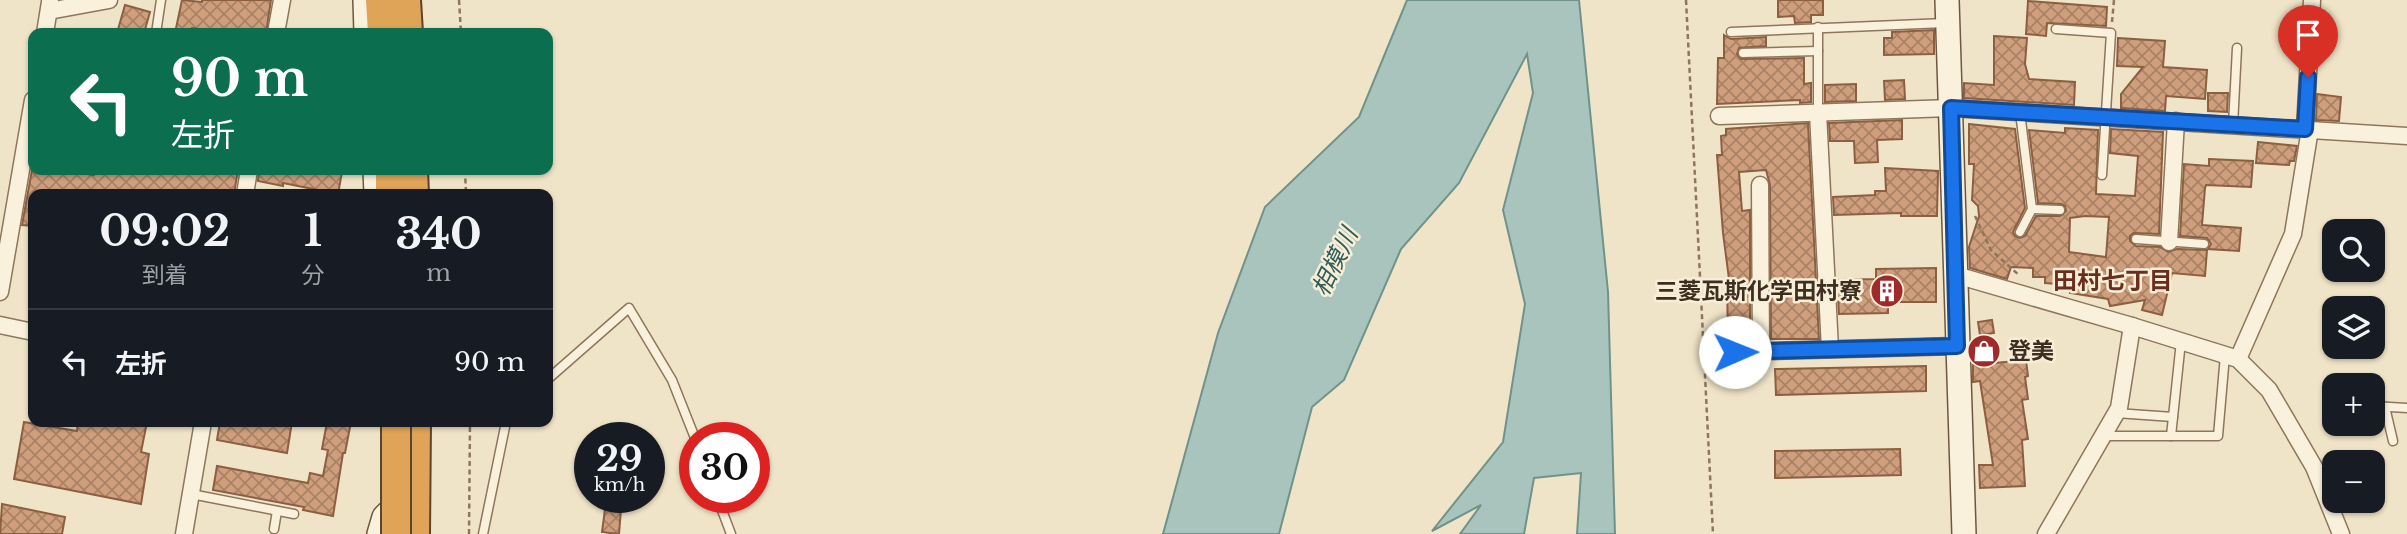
<!DOCTYPE html>
<html lang="ja">
<head>
<meta charset="utf-8">
<style>
  :root { --surface:#171b24; --page:#242831; --text:#f1f3f6; --muted:#9ea1a6; --line:#363941 }
  body { margin:0; font-family:"Libre Baskerville","Noto Sans JP",serif; background:var(--page); color:var(--text); height:100vh; display:flex; flex-direction:column; font-size:26px; white-space:nowrap }
  * { box-sizing:border-box; margin:0 }
  p { font-size:23px; color:var(--muted) }
  .icon { flex:none; width:38px; height:38px; fill:none; stroke:currentColor; stroke-width:2; stroke-linecap:round; stroke-linejoin:round }
  .map { position:relative; flex:1; overflow:hidden }
  .side { position:absolute; left:28px; top:189px; width:525px; height:238px; display:flex; flex-direction:column; background:var(--surface); border-radius:14px; box-shadow:0 2px 5px #0004 }
  .side>* { flex:none }
  .top-card { position:absolute; left:28px; top:28px; width:525px; height:147px; border-radius:14px; box-shadow:0 2px 5px #0004; background:#0b6e4f; color:#fff; overflow:hidden }
  .buttons { position:absolute; left:2322px; top:219px; display:grid; gap:14px }
  .buttons a { display:grid; place-items:center; width:63px; height:63px; border-radius:14px; background:var(--surface); box-shadow:0 2px 5px #0004; font-size:35px }
  .speed { position:absolute; left:574px; top:422px; display:flex; gap:14px; font-size:35px; font-weight:700; text-align:center }
  .speed>* { display:grid; place-content:center; width:91px; height:91px; border-radius:50%; background:var(--surface); box-shadow:0 2px 5px #0004; line-height:1 }
  .speed small { font-size:18px; font-weight:400 }
  .speed .limit { border:10px solid #d22; background:#fff; color:#111 }
  .pin { position:absolute; display:grid; place-items:center; width:60px; height:60px; color:#fff; margin:-72px -30px; border-radius:50% 50% 50% 0; rotate:-45deg; box-shadow:0 0 7px #0007 }
  .pin .icon { rotate:45deg }
  .me { position:absolute; width:77px; margin:-38px; rotate:89deg; stroke-linejoin:round; filter:drop-shadow(0 0 5px #0008) }
  .turn { display:flex; align-items:center; gap:24px; height:147px; padding:0 28px; font-size:32px }
  .turn .icon { width:91px; height:91px; stroke-width:2.5 }
  .turn b { display:block; font-size:49px; line-height:60px }
  .eta { display:flex; justify-content:space-evenly; align-items:center; height:119px; text-align:center }
  .eta b { font-size:42px; font-weight:700; line-height:49px }
  ul { padding:0; list-style:none }
  li { display:flex; align-items:center; gap:21px; height:105px; padding:0 28px; border-top:2px solid var(--line) }
  li div { flex:1 }
  li b { display:block; font-size:26px }
  li em { font-style:normal }
  .map>svg:first-child { display:block }
  .water { fill:#a9c4bc; stroke:#6f938a; stroke-width:2 }
  .building { fill:url(#building-cross-hatch); stroke:#8d5f41; stroke-width:2; fill-rule:evenodd }
  .lines { fill:none; stroke-linecap:round; stroke-linejoin:round }
  .lane-casing { stroke:#8d765c; stroke-width:11 }
  .street-casing { stroke:#8d765c; stroke-width:19 }
  .secondary-casing { stroke:#6f573f; stroke-width:26 }
  .highway-casing { stroke:#5b4430; stroke-width:32 }
  .path { stroke:#8d765c; stroke-width:2.5; stroke-dasharray:5 3.5; stroke-linecap:butt }
  .lane { stroke:#faf1dc; stroke-width:8 }
  .street { stroke:#faf1dc; stroke-width:16 }
  .secondary { stroke:#faf1dc; stroke-width:23 }
  .highway { stroke:#e0a458; stroke-width:28 }
  .highway-bridge-casing { stroke:#5b4430; stroke-width:32; stroke-linecap:butt }
  .highway-bridge { stroke:#e0a458; stroke-width:28 }
  .route-casing { stroke:#114b97; stroke-width:18 }
  .route { stroke:#1a73e8; stroke-width:12 }
  .labels { text-anchor:middle; stroke-width:5; stroke-linejoin:round; paint-order:stroke }
  .poi-label { font-size:23px; font-weight:bold; fill:#3d2e20; stroke:#f7eed8; text-anchor:end }
  .water-label { font-size:24px; font-style:italic; fill:#2f5d5a; stroke:#f7eed8 }
  .neighbourhood-label { font-size:24px; font-weight:bold; fill:#6b2e1e; stroke:#f7eed8 }
</style>
</head>
<body>
<div class="map">
<svg width="2407" height="534" viewBox="0 0 2407 534">
  <defs>
    <pattern id="building-cross-hatch" width="8" height="8" patternUnits="userSpaceOnUse" patternTransform="scale(1.75)"><rect width="8" height="8" fill="#cf9f7d"/><path d="M0 0l8 8M0 8l8-8" fill="none" stroke="#a98266"/></pattern>
  </defs>
  <rect width="100%" height="100%" fill="#f0e4c8"/>
  <polygon class="water" points="1407,0 1579,0 1608,292 1615,534 1577,534 1581,473 1534,478 1524,534 1460,534 1481,505 1432,531 1503,442 1525,304 1503,210 1533,93 1527,54 1459,183 1401,249 1344,380 1312,407 1279,534 1163,534 1218,333 1265,207 1359,117"/>
  <g class="building">
    <polygon points="182,0 202,2 202,0 271,0 266,33 221,33 192,28 191,33 175,33"/>
    <polygon points="1778,0 1823,0 1823,15 1811,15 1811,22 1795,23 1794,16 1778,17"/>
    <polygon points="2028,1 2107,7 2106,26 2047,23 2046,36 2026,34"/>
    <polygon points="125,5 150,12 144,33 117,33"/>
    <polygon points="1934,30 1934,54 1884,55 1884,38 1892,38 1892,32"/>
    <polygon points="1724,35 1731,39 1766,37 1766,46 1739,48 1737,54 1741,59 1804,58 1804,84 1811,83 1811,102 1800,103 1800,100 1717,104 1718,58 1724,58"/>
    <polygon points="1994,36 2027,38 2025,64 2029,79 2075,82 2074,105 1964,98 1964,83 1994,85"/>
    <polygon points="2118,38 2165,41 2163,67 2207,70 2205,99 2166,96 2165,111 2121,108 2121,94 2143,67 2117,66"/>
    <polygon points="1904,80 1905,99 1885,100 1884,81"/>
    <polygon points="1856,84 1856,101 1825,102 1825,85"/>
    <polygon points="2208,93 2228,93 2227,112 2208,111"/>
    <polygon points="2317,94 2341,97 2339,121 2316,120"/>
    <polygon points="1902,120 1902,139 1877,140 1878,162 1855,163 1854,141 1830,141 1829,123"/>
    <polygon points="1808,123 1819,339 1771,339 1770,185 1766,170 1739,172 1742,211 1750,210 1750,341 1728,342 1727,279 1729,279 1723,233 1717,155 1722,155 1721,136 1726,135 1726,129"/>
    <path d="M1969,124L2015,129L2025,208L2013,232L2015,236L2020,238L2025,236L2036,216H2060L2066,211L2065,206L2061,204L2038,203L2029,130L2065,133V128L2098,130L2096,194L2135,196L2138,156L2110,153L2111,129L2163,132L2159,234L2134,233L2130,236V241L2136,246L2160,247L2168,252L2177,249L2207,250L2205,276L2172,273L2162,315L2142,310L2145,300L2110,306L2108,299L2070,293L2071,285L2045,283V277H2033V268L2011,267L2007,279L1970,268L1969,247L1979,216L1978,206L1972,200L1974,164H1969ZM2085,216L2109,217L2106,257L2069,252L2070,218Z"/>
    <polygon points="2258,142 2297,146 2294,161 2290,161 2289,165 2256,163"/>
    <polygon points="2209,159 2253,161 2251,187 2206,185 2205,188 2202,225 2241,228 2239,251 2208,249 2211,244 2207,238 2180,236 2184,164 2209,166"/>
    <polygon points="1885,168 1938,171 1937,216 1901,216 1901,213 1834,215 1833,197 1875,195 1875,191 1886,191"/>
    <polygon points="32,170 63,170 94,175 95,170 238,170 234,194 33,194 33,226 22,225"/>
    <polygon points="259,170 329,170 342,172 338,194 283,183 283,186 258,181"/>
    <polygon points="1936,268 1936,302 1888,302 1888,313 1839,314 1837,280 1876,279 1876,269"/>
    <polygon points="1992,320 1994,333 1980,335 1978,322"/>
    <polygon points="2026,360 2028,376 2025,377 2028,399 2022,400 2028,439 2022,440 2025,486 1980,488 1979,465 1993,465 1980,381 1973,382 1973,365"/>
    <polygon points="1926,366 1926,391 1776,395 1775,369"/>
    <polygon points="24,422 77,431 78,422 147,422 141,452 149,454 141,504 14,479"/>
    <polygon points="220,422 292,422 287,453 217,440"/>
    <polygon points="327,422 351,422 345,453 343,453 333,516 303,510 304,507 213,490 217,466 308,483 310,473 323,476 328,450 322,449"/>
    <polygon points="1900,449 1901,475 1775,478 1775,451"/>
    <polygon points="611,497 622,497 619,534 602,532 605,509 609,509"/>
    <polygon points="2,504 65,517 62,534 0,534"/>
  </g>
  <g class="lines">
    <defs>
      <g id="lane">
        <polyline points="1818,27 1818,113"/>
        <polyline points="2056,29 2111,33 2102,175"/>
        <polyline points="1731,32 1945,23"/>
        <polyline points="156,33 161,0"/>
        <polyline points="1743,53 1818,51"/>
        <polyline points="2233,125 2237,48"/>
        <polyline points="2032,209 2060,210"/>
        <polyline points="2020,232 2032,209 2020,112"/>
        <polyline points="2136,239 2204,244"/>
        <polyline points="548,379 629,308 672,380 695,438"/>
        <polyline points="2373,406 2407,408"/>
        <polyline points="2385,407 2393,441"/>
        <polyline points="2116,413 2173,417"/>
        <polyline points="2103,436 2218,436 2225,355"/>
        <polyline points="2171,436 2181,341"/>
        <polyline points="191,494 294,514"/>
        <polyline points="717,497 731,534"/>
        <polyline points="274,529 277,511"/>
        <polyline points="483,534 506,422"/>
      </g>
      <g id="street">
        <polyline points="49,11 109,0"/>
        <polyline points="45,33 50,2"/>
        <polyline points="276,33 282,0"/>
        <polyline points="1818,113 1830,349"/>
        <polyline points="1719,116 1951,108 2407,136"/>
        <polyline points="2305,129 2312,0"/>
        <polyline points="1760,185 1761,352"/>
        <polyline points="245,194 249,170"/>
        <polyline points="2169,242 2176,121"/>
        <polyline points="1956,275 2132,326 2238,359 2269,390 2314,467 2341,534"/>
        <polyline points="0,292 33,100"/>
        <polyline points="0,325 33,332"/>
        <polyline points="1735,352 1957,346"/>
        <polyline points="2238,359 2293,234 2310,129"/>
        <polyline points="184,534 203,422"/>
        <polyline points="2046,534 2119,408 2132,326"/>
      </g>
      <g id="secondary">
        <polyline points="365,0 366,33"/>
        <polyline points="1947,0 1964,534"/>
        <polyline points="375,170 376,194"/>
        <polyline points="379,534 384,517 394,507"/>
      </g>
      <g id="highway">
        <polyline points="380,0 382,33"/>
        <polyline points="406,0 408,33"/>
        <polyline points="390,170 390,194"/>
        <polyline points="413,170 414,194"/>
        <polyline points="415,534 416,422"/>
      </g>
    </defs>
    <use href="#lane" class="lane-casing"/>
    <use href="#street" class="street-casing"/>
    <use href="#secondary" class="secondary-casing"/>
    <use href="#highway" class="highway-casing"/>
    <g class="path">
      <polyline points="459,0 461,33"/>
      <polyline points="1686,0 1713,534"/>
      <polyline points="2112,22 2114,0"/>
      <polyline points="465,170 466,194"/>
      <polyline points="1975,216 1991,250 2020,276"/>
      <polyline points="469,534 470,422"/>
    </g>
    <use href="#lane" class="lane"/>
    <use href="#street" class="street"/>
    <use href="#secondary" class="secondary"/>
    <use href="#highway" class="highway"/>
    <defs>
      <polyline id="highway-bridge" points="396,534 396,422"/>
    </defs>
    <use href="#highway-bridge" class="highway-bridge-casing"/>
    <use href="#highway-bridge" class="highway-bridge"/>
  </g>
  <g class="lines">
    <defs>
      <polyline id="route" points="1735,352 1957,346 1951,108 2305,129 2308,77"/>
    </defs>
    <use href="#route" class="route-casing"/>
    <use href="#route" class="route"/>
  </g>
  <defs>
    <symbol id="building-disc" viewBox="-11 -11 22 22"><circle r="9.5" fill="#9e2a2b" stroke="#f7eed8"/><path d="M-4-6H4V6H1V3H-1V6H-4ZM-2.5-4.3h1.7v1.8h-1.7ZM.8-4.3h1.7v1.8H.8ZM-2.5-1h1.7V.8h-1.7ZM.8-1h1.7V.8H.8Z" fill="#fff"/></symbol>
    <symbol id="shop-disc" viewBox="-11 -11 22 22"><circle r="9.5" fill="#9e2a2b" stroke="#f7eed8"/><path d="M-5-2.5h2.3a2.7 3.5 0 0 1 5.4 0H5L5.5 6h-11ZM-1.5-2.5h3a1.5 2.3 0 0 0-3 0Z" fill="#fff"/></symbol>
  </defs>
  <g fill-rule="evenodd">
    <use href="#building-disc" x="1868" y="272" width="38" height="38"/>
    <use href="#shop-disc" x="1965" y="332" width="38" height="38"/>
  </g>
  <g class="labels">
    <g class="poi-label">
      <text x="1862" y="299">三菱瓦斯化学田村寮</text>
      <text x="2008" y="359" text-anchor="start">登美</text>
    </g>
    <g class="water-label">
      <text transform="translate(1335 262) rotate(-64)" y="8">相模川</text>
    </g>
    <g class="neighbourhood-label">
      <text x="2113" y="289">田村七丁目</text>
    </g>
  </g>
</svg>
<div class="buttons">
<a><svg class="icon" aria-label="search" viewBox="0 0 24 24"><circle cx="10" cy="10" r="6"/><path d="M15 15l6 6"/></svg></a>
<a><svg class="icon" aria-label="layers" viewBox="0 0 24 24"><path d="M12 4l9 5-9 5-9-5zM3 14l9 5 9-5"/></svg></a>
<a>+</a>
<a>−</a>
</div>
<div class="speed"><div>29<small>km/h</small></div><div class="limit">30</div></div>
<div class="pin" style="left:2308px;top:77px;background:#d93025"><svg class="icon" aria-label="arrive" viewBox="0 0 24 24"><path d="M6 21V4h12l-3 4 3 4H6"/></svg></div>
<svg class="me" style="left:1735px;top:352px" viewBox="-20 -20 40 40"><circle r="19" fill="#fff"/><path d="M0-13L10 11 0 6-10 11z" fill="#1a73e8"/></svg>
<div class="top-card">
<div class="turn"><svg class="icon" aria-label="left" viewBox="0 0 24 24"><path d="M17 20v-9H6M10 6l-5 5 5 5"/></svg><div><b>90 m</b>左折</div></div>
</div>
<section class="side">
<div class="eta">
<div><b>09:02</b><p>到着</p></div>
<div><b>1</b><p>分</p></div>
<div><b>340</b><p>m</p></div>
</div>
<ul>
<li><svg class="icon" aria-label="left" viewBox="0 0 24 24"><path d="M17 20v-9H6M10 6l-5 5 5 5"/></svg><div><b>左折</b></div><em>90 m</em></li>
</ul>
</section>
</div>
</body>
</html>
